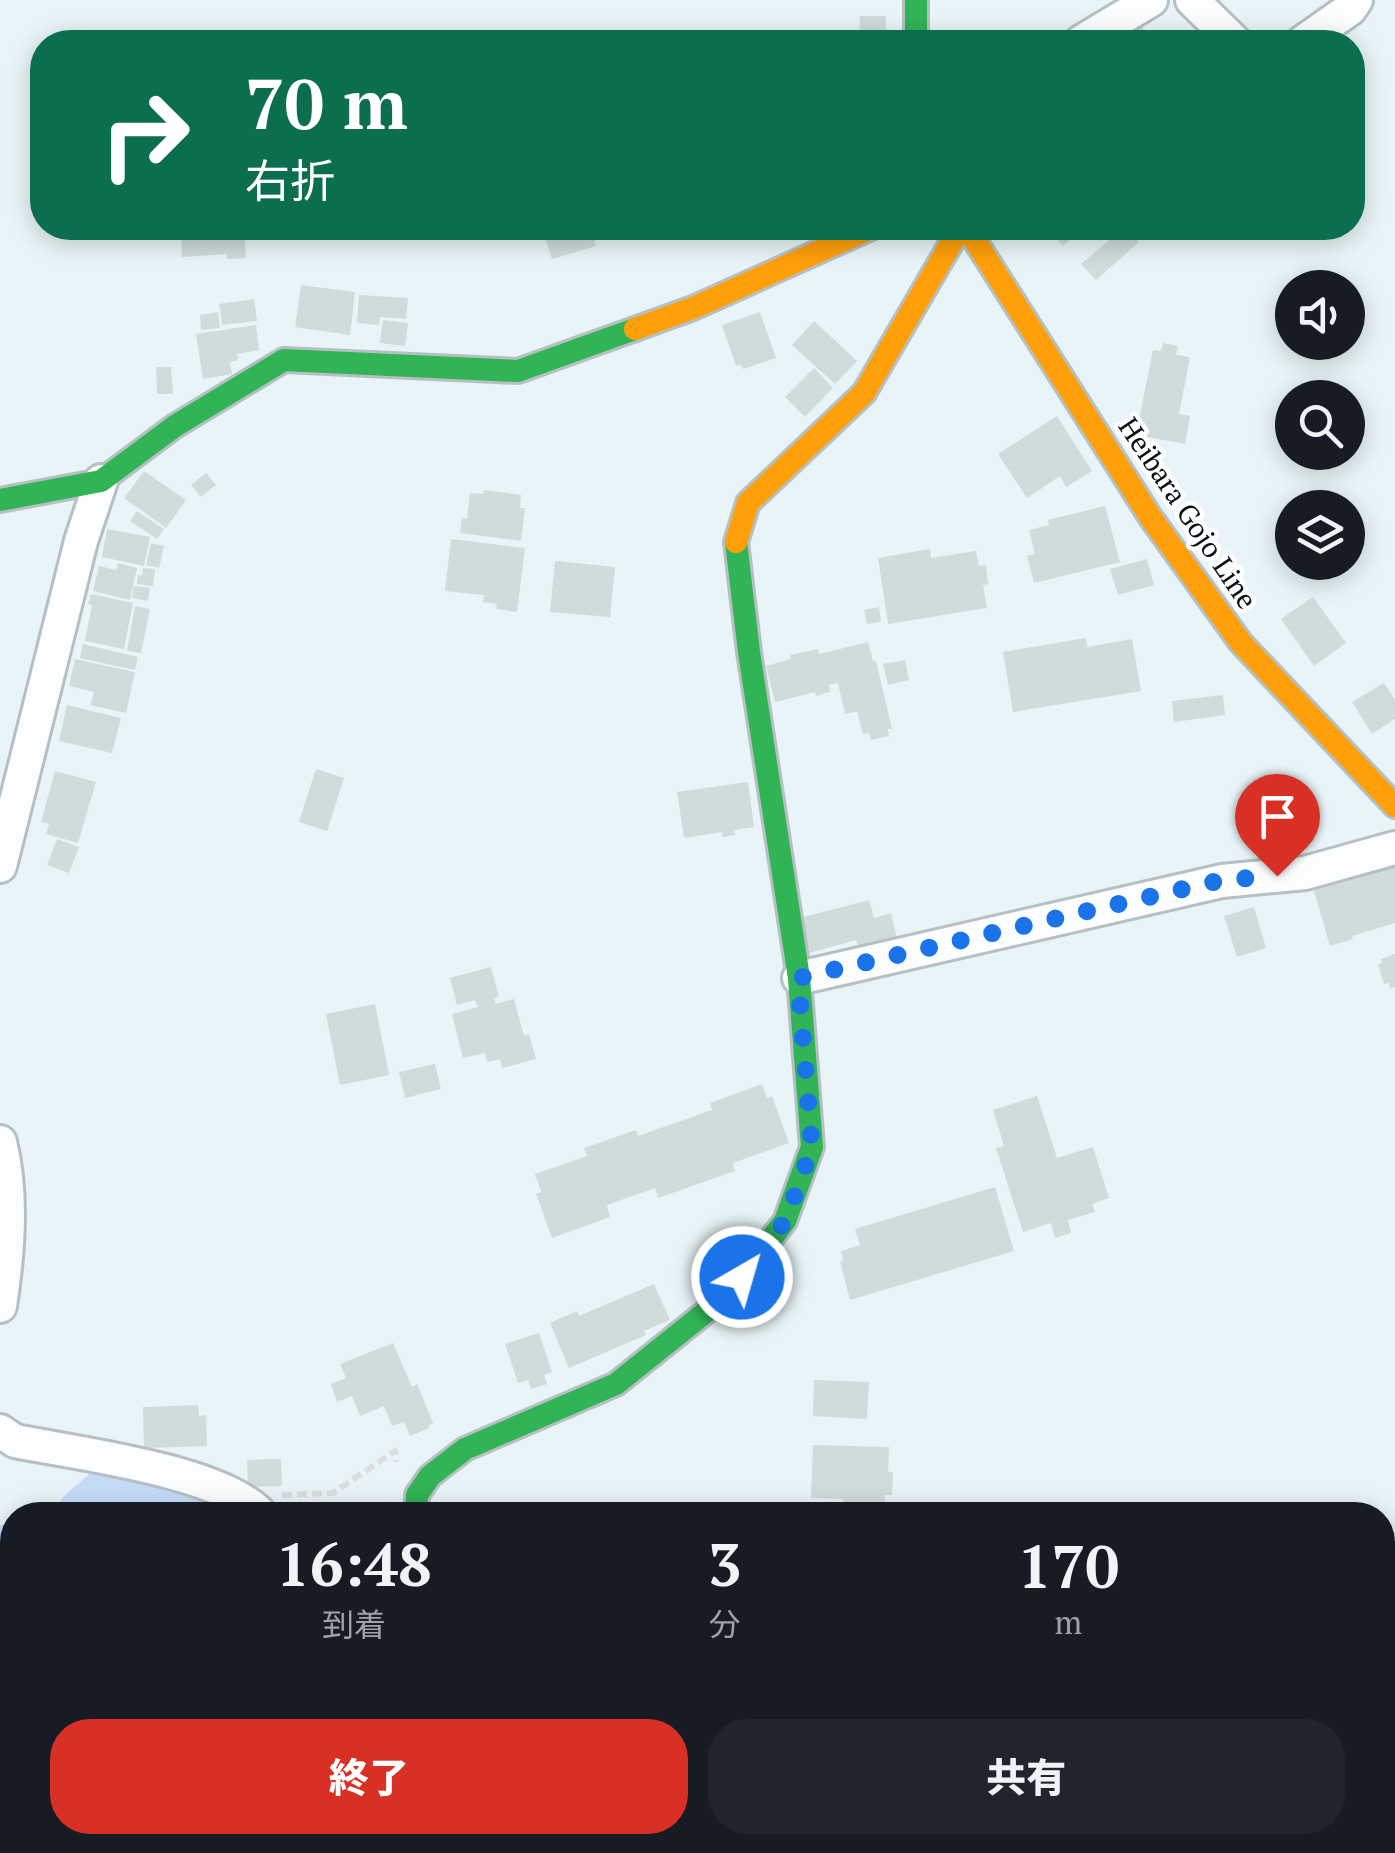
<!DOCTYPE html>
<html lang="ja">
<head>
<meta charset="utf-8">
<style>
  :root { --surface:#171b24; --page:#20242c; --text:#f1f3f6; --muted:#9ea1a6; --accent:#d93025 }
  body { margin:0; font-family:"PT Serif","Noto Sans JP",serif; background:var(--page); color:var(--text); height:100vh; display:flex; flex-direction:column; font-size:38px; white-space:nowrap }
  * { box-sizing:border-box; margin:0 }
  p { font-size:32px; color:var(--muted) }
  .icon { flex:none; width:55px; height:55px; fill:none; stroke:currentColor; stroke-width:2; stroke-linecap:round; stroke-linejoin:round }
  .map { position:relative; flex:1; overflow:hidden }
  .drawer { position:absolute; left:0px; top:1502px; width:1395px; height:352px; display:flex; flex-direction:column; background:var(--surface); border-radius:40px 40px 0 0; box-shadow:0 5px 25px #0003 }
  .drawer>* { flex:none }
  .hud { position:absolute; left:30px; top:30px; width:1335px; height:210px; border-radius:40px; box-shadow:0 5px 25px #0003; background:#0b6e4f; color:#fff; overflow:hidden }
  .fabs { position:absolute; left:1275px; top:270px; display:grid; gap:20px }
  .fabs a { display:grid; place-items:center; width:90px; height:90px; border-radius:50%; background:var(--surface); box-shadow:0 5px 25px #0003; font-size:50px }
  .pin { position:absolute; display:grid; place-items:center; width:85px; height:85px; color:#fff; margin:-102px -42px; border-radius:50% 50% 50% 0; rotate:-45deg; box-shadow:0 0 10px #0007 }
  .pin .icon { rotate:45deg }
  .me { position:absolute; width:110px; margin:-55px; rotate:38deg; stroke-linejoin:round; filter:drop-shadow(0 0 8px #0008) }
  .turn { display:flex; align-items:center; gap:35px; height:210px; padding:0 50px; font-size:45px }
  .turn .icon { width:130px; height:130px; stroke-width:2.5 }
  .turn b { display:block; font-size:70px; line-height:85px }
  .eta { display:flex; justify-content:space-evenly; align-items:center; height:170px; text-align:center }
  .eta b { font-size:60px; font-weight:800; line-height:70px }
  .button { display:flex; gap:20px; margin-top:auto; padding:20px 50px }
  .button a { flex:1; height:115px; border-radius:40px; background:var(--accent); color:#fff; font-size:40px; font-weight:800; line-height:115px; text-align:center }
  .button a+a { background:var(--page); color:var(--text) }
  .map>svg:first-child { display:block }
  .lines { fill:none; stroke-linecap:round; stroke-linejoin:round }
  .river { stroke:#c5dcf9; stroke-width:58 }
  .building { fill:#d0dbdc }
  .street-casing { stroke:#b6c0c2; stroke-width:38 }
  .fast-casing { stroke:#b6c0c2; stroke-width:28 }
  .slow-casing { stroke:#b6c0c2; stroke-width:28 }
  .path { stroke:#dadede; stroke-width:6; stroke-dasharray:10 5; stroke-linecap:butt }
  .street { stroke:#fcfdfe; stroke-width:32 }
  .fast { stroke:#30b455; stroke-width:22 }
  .slow { stroke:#ff9f0a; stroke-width:22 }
  .route { stroke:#1a73e8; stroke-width:18; stroke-dasharray:0 32.4 }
  .labels { text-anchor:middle; stroke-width:9; stroke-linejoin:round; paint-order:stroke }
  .street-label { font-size:28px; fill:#091113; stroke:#fff }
</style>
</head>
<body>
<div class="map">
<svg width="1395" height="1853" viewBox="0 0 1395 1853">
  <rect width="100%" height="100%" fill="#e8f4f7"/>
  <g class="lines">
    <g class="river">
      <polyline points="86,1515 113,1492 160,1497 206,1515"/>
      <polyline points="0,1555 12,1553"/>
      <polyline points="1382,1806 1395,1802"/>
      <polyline points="842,1842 842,1853"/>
      <polyline points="1134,1853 1223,1842"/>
    </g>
  </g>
  <g class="building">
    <polygon points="860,16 886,16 886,33 859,33"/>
    <polygon points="1135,17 1145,31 1134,38 1137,42 1097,42"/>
    <polygon points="181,228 244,228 246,258 227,259 227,254 182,257"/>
    <polygon points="542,228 600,228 601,231 592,233 596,246 552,259"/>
    <polygon points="1038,228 1083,228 1063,246 1052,233 1047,238"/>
    <polygon points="1123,228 1139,242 1096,280 1081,264"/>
    <polygon points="301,285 355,292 350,335 295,327"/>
    <polygon points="359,295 408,298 406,319 380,317 379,325 357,323"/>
    <polygon points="254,299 257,321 222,325 219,304"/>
    <polygon points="218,312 220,328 201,330 200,315"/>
    <polygon points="760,312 776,358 743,369 741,365 736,366 722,325"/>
    <polygon points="383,320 408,323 405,346 380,343"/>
    <polygon points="814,321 857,361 835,384 792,345"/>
    <polygon points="256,325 259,350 237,354 238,360 230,362 232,374 203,379 196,334"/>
    <polygon points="1163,343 1178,346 1176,355 1190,357 1179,414 1190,416 1185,444 1136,435 1153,350 1161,351"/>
    <polygon points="156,367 171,367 173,394 157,394"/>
    <polygon points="814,368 833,388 805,417 785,397"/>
    <polygon points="1057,416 1092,471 1066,487 1060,476 1027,498 998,454"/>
    <polygon points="144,471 186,500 166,528 124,498"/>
    <polygon points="206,473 216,485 201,497 191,485"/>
    <polygon points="484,490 521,495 520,508 525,508 521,541 460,533 462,518 467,519 470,493 483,494"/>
    <polygon points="1105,506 1120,562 1034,583 1027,556 1035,554 1029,530 1049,525 1048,520"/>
    <polygon points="137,511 164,529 157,539 130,521"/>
    <polygon points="107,529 150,537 144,566 102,557"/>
    <polygon points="451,539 525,548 517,612 496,609 497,604 483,602 484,595 445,591"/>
    <polygon points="151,543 164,546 159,568 146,565"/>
    <polygon points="930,549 931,558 976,551 979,566 986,565 988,584 983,585 987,608 888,624 878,558"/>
    <polygon points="1147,559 1154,585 1118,595 1110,569"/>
    <polygon points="555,561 615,567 610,617 550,612"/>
    <polygon points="118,563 137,568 130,600 93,591 99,566 116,570"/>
    <polygon points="143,568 155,569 153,586 137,584 138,575 142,576"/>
    <polygon points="134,586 150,588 148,601 132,598"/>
    <polygon points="91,594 133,603 124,649 85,641 92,605 88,604"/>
    <polygon points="1313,597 1346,643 1314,666 1281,619"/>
    <polygon points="135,606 150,609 141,653 127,651"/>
    <polygon points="879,607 881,622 867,624 864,610"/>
    <polygon points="1086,638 1087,647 1132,639 1141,691 1013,712 1003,652"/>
    <polygon points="868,642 873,661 876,661 892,729 888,729 889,736 871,740 869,733 863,734 857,711 845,714 838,683 829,685 830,692 816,696 815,692 775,702 766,666 791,659 790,655 818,649 819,654"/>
    <polygon points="83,644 138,657 135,670 80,658"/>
    <polygon points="75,659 135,672 126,713 90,705 94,692 69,686"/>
    <polygon points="905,660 909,680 888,685 883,664"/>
    <polygon points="1384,683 1395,700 1395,719 1372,734 1352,702"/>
    <polygon points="1223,695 1225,715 1174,722 1172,701"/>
    <polygon points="67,705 121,718 112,753 59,741"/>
    <polygon points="316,769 344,778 327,831 299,822"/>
    <polygon points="55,771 96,782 78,843 46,834 49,824 41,822"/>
    <polygon points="748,782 754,827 734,830 735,835 723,837 722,832 684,838 677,792"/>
    <polygon points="57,839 79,847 69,873 47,865"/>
    <polygon points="1395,863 1395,923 1352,936 1353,939 1330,946 1313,887"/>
    <polygon points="869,900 874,918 891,913 898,943 860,953 856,940 809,953 800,918"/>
    <polygon points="1254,907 1266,948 1237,957 1224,916"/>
    <polygon points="1395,954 1395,987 1390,989 1389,983 1384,984 1378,964 1382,963 1381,959"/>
    <polygon points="491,967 499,997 494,998 496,1004 514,999 524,1036 529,1034 536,1059 502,1068 500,1059 487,1062 485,1053 463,1058 452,1014 478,1007 475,1000 457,1005 450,978"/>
    <polygon points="375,1004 389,1075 340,1085 326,1014"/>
    <polygon points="435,1064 441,1089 405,1098 399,1072"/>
    <polygon points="762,1084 767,1098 772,1096 789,1143 733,1163 735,1171 658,1198 655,1188 607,1205 610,1217 552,1238 536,1194 541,1192 535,1174 587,1156 584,1148 636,1130 638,1136 712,1110 710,1103"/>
    <polygon points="1037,1096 1057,1158 1093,1147 1109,1198 1092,1204 1095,1212 1068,1220 1071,1233 1055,1238 1051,1223 1023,1232 996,1148 1004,1146 993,1110"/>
    <polygon points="995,1187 1014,1251 850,1300 840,1262 843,1261 841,1251 860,1245 855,1229"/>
    <polygon points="654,1284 670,1320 644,1331 646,1335 569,1368 550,1323 577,1311 579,1316"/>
    <polygon points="539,1333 552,1372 544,1375 547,1384 531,1389 528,1380 518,1383 505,1344"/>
    <polygon points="393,1343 412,1387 417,1384 433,1423 428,1426 429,1428 410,1436 404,1422 392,1426 384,1406 360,1416 352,1396 337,1402 331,1384 346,1378 340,1364"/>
    <polygon points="814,1380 869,1382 867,1419 813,1416"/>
    <polygon points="198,1405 199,1416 206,1415 207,1446 144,1448 143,1407"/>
    <polygon points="813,1445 889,1447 888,1472 893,1472 892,1495 885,1495 885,1513 843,1512 843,1499 811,1498"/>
    <polygon points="281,1459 282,1486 248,1487 247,1460"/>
    <polygon points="386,1501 394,1515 363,1515"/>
  </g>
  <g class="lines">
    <defs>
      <g id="street">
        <polyline points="1192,0 1235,42"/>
        <polyline points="1081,42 1151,0"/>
        <polyline points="1303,42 1350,9 1356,0"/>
        <polyline points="0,866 81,541 101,481"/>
        <polyline points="799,978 1222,881 1305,873 1395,848"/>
        <path d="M0,1142C13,1195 8,1253 0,1306"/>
        <path d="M0,1431L15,1441C75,1453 222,1471 261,1515"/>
        <polyline points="821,1842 822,1853"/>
        <polyline points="564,1853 569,1842"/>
      </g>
      <g id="fast">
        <polyline points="916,0 916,42"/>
        <polyline points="0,500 101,481 175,426 284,360 518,371 635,329"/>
        <polyline points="416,1515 417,1495 430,1476 465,1449 616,1384 727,1295 785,1221 812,1147 799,978 749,652 736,542"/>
      </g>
      <g id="slow">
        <polyline points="967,228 1151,518 1241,643 1395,806"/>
        <polyline points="635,329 693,308 871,228"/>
        <polyline points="736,542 748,503 864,393 960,228"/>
      </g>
    </defs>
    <use href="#street" class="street-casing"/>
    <use href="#fast" class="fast-casing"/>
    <use href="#slow" class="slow-casing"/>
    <polyline class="path" points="282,1495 333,1493 395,1451 396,1462"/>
    <use href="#street" class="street"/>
    <use href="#fast" class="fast"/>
    <use href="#slow" class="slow"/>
  </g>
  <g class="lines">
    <polyline class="route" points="742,1277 786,1220 812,1147 798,978 1222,880 1277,876"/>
  </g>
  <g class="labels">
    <g class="street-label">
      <text transform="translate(1188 513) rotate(56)" y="10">Heibara Gojo Line</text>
    </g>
  </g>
</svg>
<div class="fabs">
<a><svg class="icon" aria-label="sound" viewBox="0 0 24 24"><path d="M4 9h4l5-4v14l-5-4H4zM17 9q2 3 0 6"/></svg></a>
<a><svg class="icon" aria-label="search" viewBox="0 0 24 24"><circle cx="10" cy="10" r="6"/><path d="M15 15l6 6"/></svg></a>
<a><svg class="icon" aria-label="layers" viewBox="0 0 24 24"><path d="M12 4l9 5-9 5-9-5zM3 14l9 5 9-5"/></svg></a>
</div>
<div class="pin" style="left:1277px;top:876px;background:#d93025"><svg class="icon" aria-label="arrive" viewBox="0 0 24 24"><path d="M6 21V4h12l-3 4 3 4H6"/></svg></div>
<svg class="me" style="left:742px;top:1277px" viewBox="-20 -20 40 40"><circle r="17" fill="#1a73e8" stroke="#fff" stroke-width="3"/><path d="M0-11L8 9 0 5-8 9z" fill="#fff"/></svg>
<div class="hud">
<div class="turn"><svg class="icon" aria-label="right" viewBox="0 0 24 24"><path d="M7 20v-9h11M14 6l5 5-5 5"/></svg><div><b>70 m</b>右折</div></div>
</div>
<section class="drawer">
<div class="eta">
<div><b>16:48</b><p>到着</p></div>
<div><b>3</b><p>分</p></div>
<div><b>170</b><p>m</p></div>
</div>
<div class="button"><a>終了</a><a>共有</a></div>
</section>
</div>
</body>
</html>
